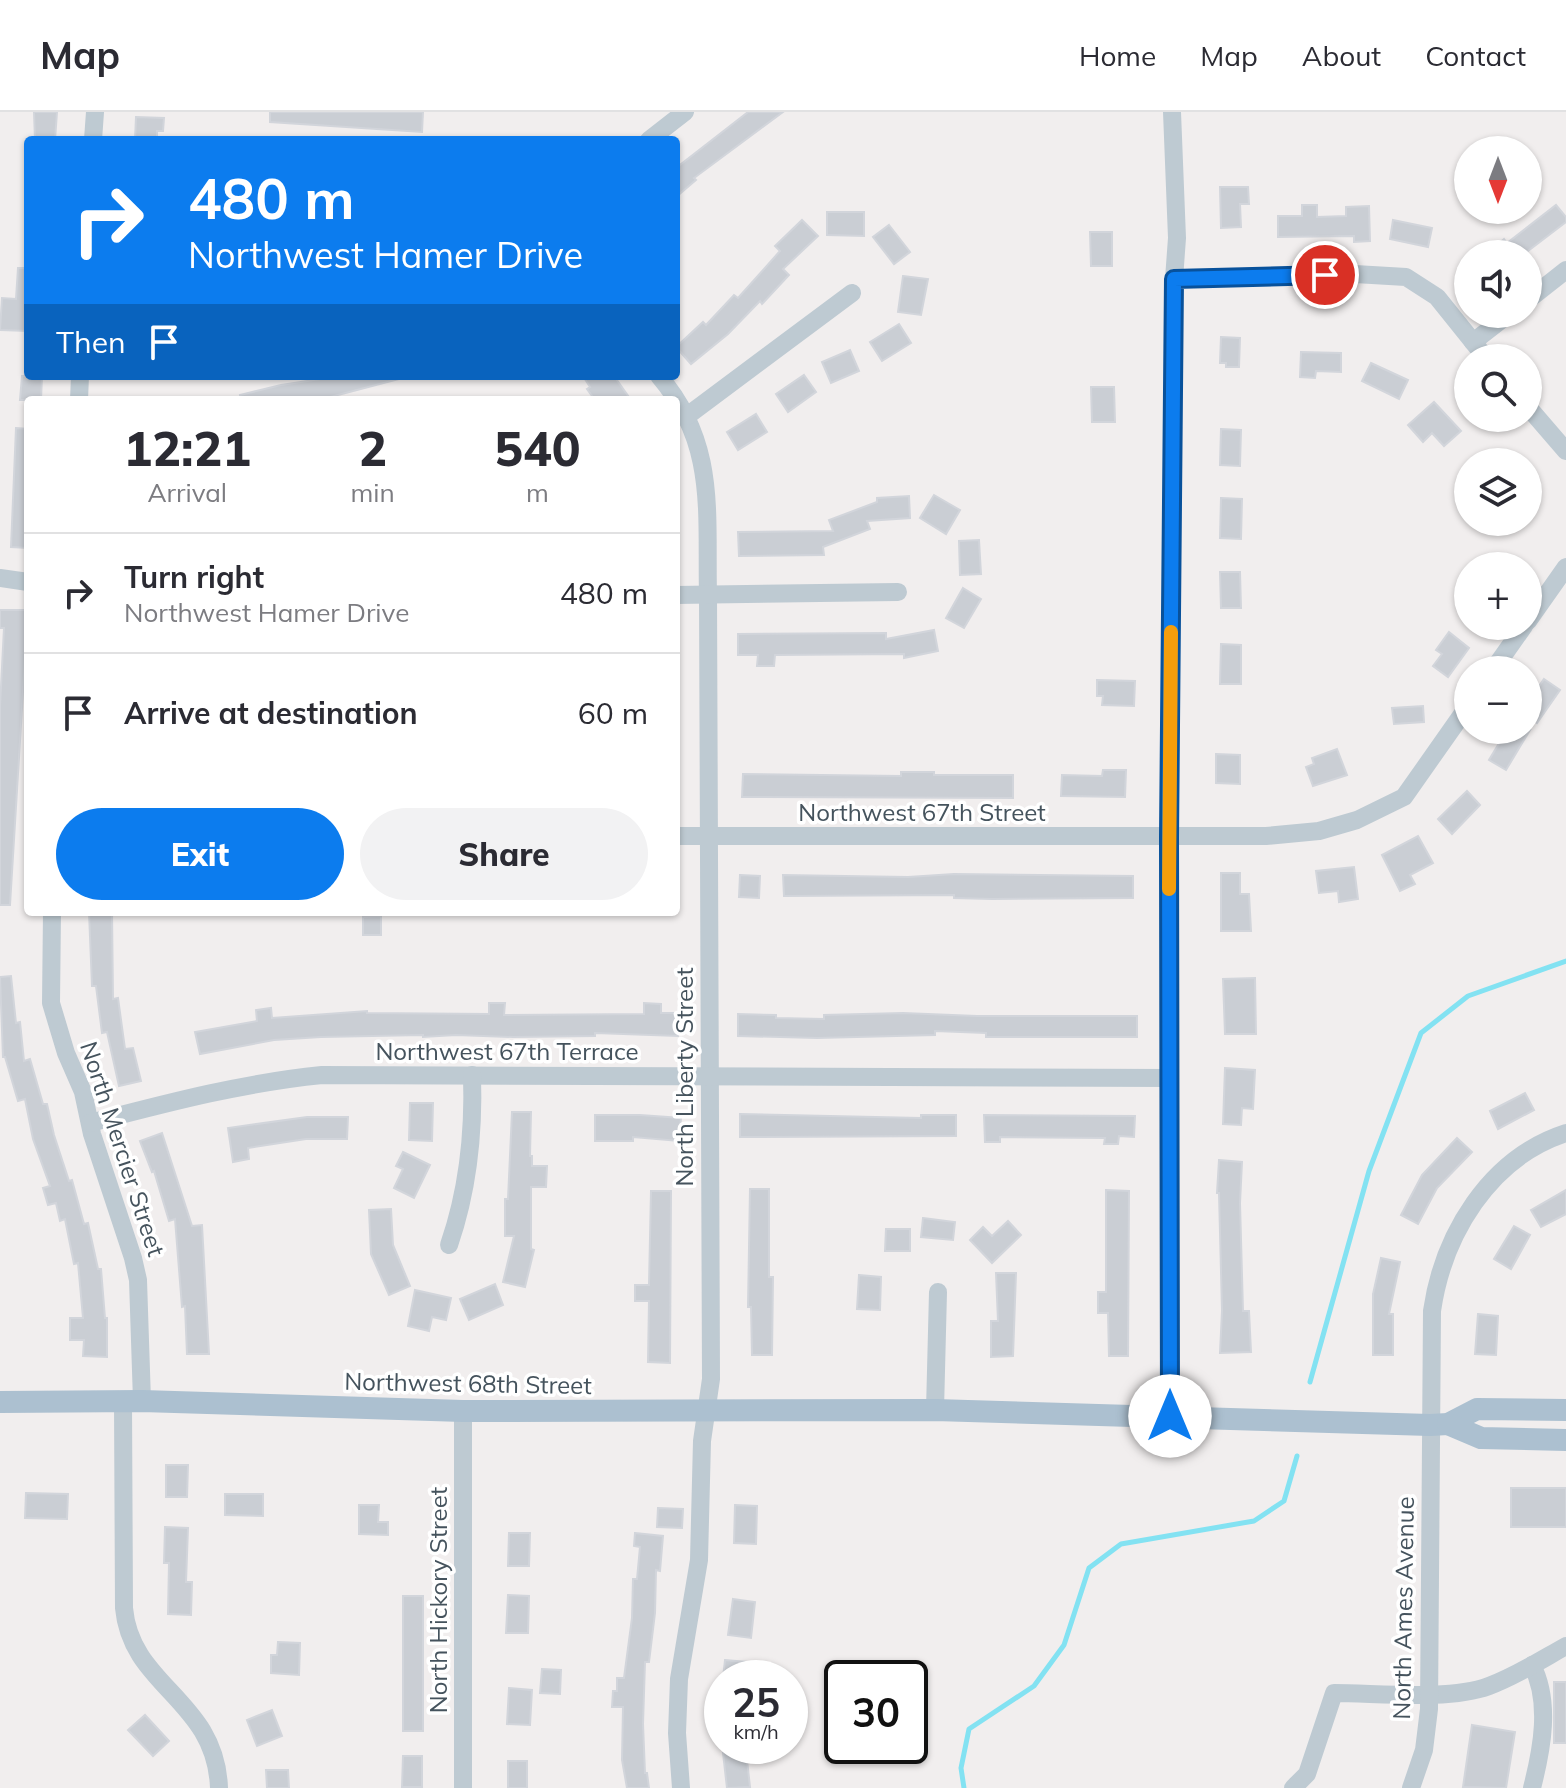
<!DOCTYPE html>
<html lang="en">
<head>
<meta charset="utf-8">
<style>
  :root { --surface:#fff; --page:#f2f2f3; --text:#2b2b33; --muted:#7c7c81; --line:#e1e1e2; --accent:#0c7cee }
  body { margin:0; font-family:Mulish,sans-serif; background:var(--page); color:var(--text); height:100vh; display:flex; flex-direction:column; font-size:30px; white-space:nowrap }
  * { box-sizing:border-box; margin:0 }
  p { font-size:26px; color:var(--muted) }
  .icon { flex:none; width:44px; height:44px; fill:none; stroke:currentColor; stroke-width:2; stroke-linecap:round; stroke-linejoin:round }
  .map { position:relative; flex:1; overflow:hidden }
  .drawer { position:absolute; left:24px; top:284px; width:656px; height:520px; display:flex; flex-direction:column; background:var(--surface); border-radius:8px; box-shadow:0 2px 6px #0004 }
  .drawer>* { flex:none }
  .banner { position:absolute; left:24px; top:24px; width:656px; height:244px; border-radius:8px; box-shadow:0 2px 6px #0004; background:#0c7cee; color:#fff; overflow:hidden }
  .needle { width:52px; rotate:180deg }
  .fabs { position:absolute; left:1454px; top:24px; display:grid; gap:16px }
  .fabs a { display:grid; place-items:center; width:88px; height:88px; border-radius:50%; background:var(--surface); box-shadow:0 2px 6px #0004; font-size:40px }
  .speed { position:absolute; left:704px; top:1548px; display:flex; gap:16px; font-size:40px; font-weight:700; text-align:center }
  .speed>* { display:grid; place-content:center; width:104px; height:104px; border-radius:50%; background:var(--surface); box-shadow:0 2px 6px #0004; line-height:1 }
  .speed small { font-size:20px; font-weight:400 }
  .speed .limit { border:4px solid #111; border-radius:12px; background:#fff; color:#111 }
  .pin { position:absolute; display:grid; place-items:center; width:68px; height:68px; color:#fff; margin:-34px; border:4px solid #fff; border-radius:50%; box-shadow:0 2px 8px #0007 }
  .me { position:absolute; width:88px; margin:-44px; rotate:0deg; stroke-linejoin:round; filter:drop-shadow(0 0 6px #0008) }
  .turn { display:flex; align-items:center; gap:28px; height:168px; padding:0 32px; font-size:36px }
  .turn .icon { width:104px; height:104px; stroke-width:2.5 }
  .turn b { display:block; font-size:56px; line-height:68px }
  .then { display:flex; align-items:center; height:76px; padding:0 32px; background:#0003; gap:16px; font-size:30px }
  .eta { display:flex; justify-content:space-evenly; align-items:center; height:136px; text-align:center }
  .eta b { font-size:48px; font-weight:800; line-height:56px }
  .primary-button { display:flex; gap:16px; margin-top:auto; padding:16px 32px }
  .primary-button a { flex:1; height:92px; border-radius:48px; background:var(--accent); color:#fff; font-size:32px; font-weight:800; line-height:92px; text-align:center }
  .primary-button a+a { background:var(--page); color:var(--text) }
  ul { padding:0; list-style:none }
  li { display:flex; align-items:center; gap:24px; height:120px; padding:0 32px; border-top:2px solid var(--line) }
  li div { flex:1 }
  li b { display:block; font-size:30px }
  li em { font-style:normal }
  header { display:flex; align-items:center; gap:48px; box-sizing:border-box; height:112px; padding:0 40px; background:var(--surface); border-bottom:2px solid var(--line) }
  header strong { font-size:38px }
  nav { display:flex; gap:44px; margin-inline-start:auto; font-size:28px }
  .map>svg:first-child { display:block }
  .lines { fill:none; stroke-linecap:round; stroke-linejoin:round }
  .stream { stroke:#83e2f2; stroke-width:5 }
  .building { fill:#caced4; stroke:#d2d5db; stroke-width:2 }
  .minor { stroke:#becad2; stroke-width:18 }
  .major { stroke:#acc0d0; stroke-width:22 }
  .route-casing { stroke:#08519b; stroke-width:20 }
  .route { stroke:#0c7cee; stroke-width:14 }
  .slow { stroke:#f59e0b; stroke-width:14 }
  .labels { text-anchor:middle; stroke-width:7; stroke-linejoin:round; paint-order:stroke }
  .street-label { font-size:24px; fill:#45535d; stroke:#fff }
</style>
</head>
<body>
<header>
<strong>Map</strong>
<nav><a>Home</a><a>Map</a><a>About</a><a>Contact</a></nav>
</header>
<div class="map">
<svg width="1566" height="1676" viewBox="0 0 1566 1676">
  <rect width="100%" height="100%" fill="#f1eeee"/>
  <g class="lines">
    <g class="stream">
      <polyline points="1310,1270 1369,1059 1421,921 1468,884 1566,849"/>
      <polyline points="964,1676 961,1656 969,1617 1034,1574 1064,1533 1089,1456 1121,1432 1254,1409 1284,1389 1297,1344"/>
    </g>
  </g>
  <g class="building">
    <polygon points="34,0 57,0 55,28 35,28"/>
    <polygon points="270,0 423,0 422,20 270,10"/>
    <polygon points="748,0 783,0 694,66 696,68 676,85 676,56"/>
    <polygon points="136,5 164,6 163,19 157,19 157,28 135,28"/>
    <polygon points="1220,75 1248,75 1249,92 1240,92 1241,115 1221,116"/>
    <polygon points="1302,93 1317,93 1317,105 1346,104 1346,95 1369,94 1370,129 1354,130 1354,124 1278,125 1278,104 1302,104"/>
    <polygon points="1556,93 1566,105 1566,110 1524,142 1487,142 1504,127 1507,131"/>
    <polygon points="827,100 864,100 864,124 827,123"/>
    <polygon points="802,108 818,124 783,157 789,163 762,192 760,189 728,222 691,252 676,235 703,210 706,213 734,183 738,186 780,139 775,134"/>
    <polygon points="1393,108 1432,116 1428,135 1390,127"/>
    <polygon points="889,113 910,140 894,152 873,125"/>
    <polygon points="1090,120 1112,120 1112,154 1091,154"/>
    <polygon points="18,156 28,156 28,219 0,218 2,186 16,187"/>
    <polygon points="903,164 928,167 921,203 898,200"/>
    <polygon points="899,212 911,231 882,249 870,230"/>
    <polygon points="1221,225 1240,226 1239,255 1226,255 1226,251 1220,251"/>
    <polygon points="850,238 859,259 831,271 822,250"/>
    <polygon points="1301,240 1341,241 1341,260 1316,259 1315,266 1300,265"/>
    <polygon points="1371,251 1408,268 1399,287 1362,269"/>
    <polygon points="804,263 816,280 788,300 776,282"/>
    <polygon points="22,264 42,264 41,288 20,288"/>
    <polygon points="340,264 399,264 399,267 319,288 241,288 240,283 281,273"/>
    <polygon points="583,264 614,264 631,288 595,288 587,277 590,275"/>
    <polygon points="1091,275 1114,275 1115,310 1092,310"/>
    <polygon points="1434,290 1461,319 1444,334 1432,321 1423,330 1408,313"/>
    <polygon points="756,302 767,320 738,338 727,320"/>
    <polygon points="16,316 28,317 28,436 11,435"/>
    <polygon points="1221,317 1241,318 1240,354 1220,353"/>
    <polygon points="934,383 960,398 946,422 920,406"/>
    <polygon points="909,384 910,406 867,409 870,417 823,435 824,443 739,444 738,420 833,419 829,408 877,390 877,386"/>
    <polygon points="1221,386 1242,387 1241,427 1220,426"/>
    <polygon points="979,428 981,462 960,463 959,429"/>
    <polygon points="1220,460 1240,460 1241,496 1221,496"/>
    <polygon points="963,476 981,487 964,516 946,506"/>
    <polygon points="0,498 28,498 10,793 0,793 0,594 4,516 0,516"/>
    <polygon points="934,518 938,539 904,546 904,542 775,543 774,554 757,554 758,543 738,543 738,522 886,521 886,527"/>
    <polygon points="1449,520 1469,536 1448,565 1433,554 1442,542 1436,538"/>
    <polygon points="1221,532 1241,533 1241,572 1220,572"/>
    <polygon points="1544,567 1560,578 1537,611 1528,604 1528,590"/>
    <polygon points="1097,568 1135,569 1134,594 1102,593 1103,584 1097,584"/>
    <polygon points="1423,594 1424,610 1394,612 1392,596"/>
    <polygon points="1507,618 1530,618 1506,658 1489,648"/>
    <polygon points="1337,637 1347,663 1313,674 1306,655 1314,652 1312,646"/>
    <polygon points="1216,642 1240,643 1240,672 1216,671"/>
    <polygon points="1103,658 1126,658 1125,685 1061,684 1062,663 1102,664"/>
    <polygon points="901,660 934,660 934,663 1013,663 1013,686 742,685 743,662 901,664"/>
    <polygon points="1467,679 1480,693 1452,722 1438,707"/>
    <polygon points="1418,724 1433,751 1410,763 1415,772 1400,779 1382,743"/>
    <polygon points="1354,755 1358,787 1339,790 1338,779 1319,781 1316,759"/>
    <polygon points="1221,761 1240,761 1240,782 1249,782 1251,819 1221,819"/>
    <polygon points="954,762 1133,764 1133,786 992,787 954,786 954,783 784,784 783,763 908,765"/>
    <polygon points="740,763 760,764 759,786 739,785"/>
    <polygon points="89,800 112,800 113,887 118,886 125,937 133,936 141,969 119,974 107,920 102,921 96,874 92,874"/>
    <polygon points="381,804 381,823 363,823 363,805"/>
    <polygon points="11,864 16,911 20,910 24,949 30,947 43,992 47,992 54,1023 69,1069 72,1068 84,1112 88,1111 98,1157 101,1157 105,1206 107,1206 107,1245 83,1244 84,1228 70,1228 70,1206 83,1206 78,1151 74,1152 65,1107 60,1109 56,1091 48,1093 43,1076 50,1074 33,1027 25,987 18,989 5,945 3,945 0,865"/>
    <polygon points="1255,866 1256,922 1225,922 1223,867"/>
    <polygon points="489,891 505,891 504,903 644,902 644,891 661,892 661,901 679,901 678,924 595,921 595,924 513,925 456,923 423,925 423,923 321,925 274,928 200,942 195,920 257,909 256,898 271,896 272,906 367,899 367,901 489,902"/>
    <polygon points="903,901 977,904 1137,904 1137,925 986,925 986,921 935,919 935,923 817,926 738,924 738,902 776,903 776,906 824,907 824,903"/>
    <polygon points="1225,956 1255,958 1253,997 1242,996 1241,1013 1223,1012"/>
    <polygon points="1525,981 1534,998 1498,1017 1490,999"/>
    <polygon points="410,991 433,991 432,1029 409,1028"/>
    <polygon points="512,1000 531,1000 530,1044 532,1044 532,1054 547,1054 546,1075 531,1075 531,1137 534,1138 525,1175 503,1170 514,1124 505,1124 505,1087 508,1087"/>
    <polygon points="740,1002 921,1006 921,1003 956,1003 956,1024 740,1025"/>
    <polygon points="595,1003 640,1003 681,1006 679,1029 633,1025 633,1029 595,1029"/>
    <polygon points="984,1003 1135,1004 1134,1025 1119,1024 1118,1032 1104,1032 1105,1026 1000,1025 1000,1030 985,1030"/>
    <polygon points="307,1005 348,1005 347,1027 306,1027 248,1036 249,1047 233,1050 228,1016"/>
    <polygon points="162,1021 192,1114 202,1113 209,1242 187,1242 185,1194 182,1195 175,1107 169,1109 154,1059 152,1060 140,1029"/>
    <polygon points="1457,1026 1472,1040 1437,1076 1418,1112 1401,1103 1422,1063"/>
    <polygon points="403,1040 430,1053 414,1086 394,1076 403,1057 396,1054"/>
    <polygon points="1219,1048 1242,1050 1240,1091 1243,1199 1249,1199 1251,1240 1220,1241 1222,1199 1219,1081 1217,1081"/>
    <polygon points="750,1077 769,1077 769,1165 773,1165 772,1243 752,1243 751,1195 748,1195"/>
    <polygon points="1106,1078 1129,1079 1128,1244 1109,1244 1108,1201 1098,1201 1098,1180 1106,1180"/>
    <polygon points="1566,1078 1566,1102 1541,1115 1531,1098"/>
    <polygon points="651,1079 671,1079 670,1251 648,1250 649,1189 635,1189 635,1173 649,1173"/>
    <polygon points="391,1097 393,1133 410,1174 389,1183 371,1142 369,1098"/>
    <polygon points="923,1106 955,1110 953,1128 921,1125"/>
    <polygon points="1008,1109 1021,1123 992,1151 970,1128 983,1115 992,1124"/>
    <polygon points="1514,1114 1530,1123 1511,1157 1494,1147"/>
    <polygon points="886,1117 910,1117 910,1139 885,1139"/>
    <polygon points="1381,1146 1400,1150 1389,1202 1393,1202 1393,1243 1373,1243 1373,1182"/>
    <polygon points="996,1161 1016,1161 1013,1244 991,1245 991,1209 998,1209"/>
    <polygon points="859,1163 881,1165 880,1198 857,1197"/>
    <polygon points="495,1172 503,1193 469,1208 460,1187"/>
    <polygon points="415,1178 451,1186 446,1208 432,1205 429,1219 408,1214"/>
    <polygon points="1478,1202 1498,1204 1496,1243 1475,1242"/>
    <polygon points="166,1353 188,1353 187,1385 166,1385"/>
    <rect x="1511" y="1376" width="55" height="39"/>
    <polygon points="26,1381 68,1382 67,1407 25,1406"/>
    <polygon points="225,1382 263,1382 263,1404 225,1403"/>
    <polygon points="359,1393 379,1393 378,1410 388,1410 388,1423 359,1422"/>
    <polygon points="735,1393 757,1394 756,1432 734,1431"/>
    <polygon points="658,1396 683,1397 682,1416 657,1415"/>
    <polygon points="165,1415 188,1416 186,1470 192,1470 191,1503 168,1502 169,1451 164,1451"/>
    <polygon points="509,1421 530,1421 529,1454 508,1454"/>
    <polygon points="635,1421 663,1424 660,1459 656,1458 655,1501 649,1550 645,1550 643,1612 645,1661 647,1661 649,1676 627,1676 622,1648 623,1595 612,1595 613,1579 617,1579 617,1566 624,1566 632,1506 633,1467 637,1467 640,1435 634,1434"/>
    <polygon points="508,1483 529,1484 528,1521 506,1521"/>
    <rect x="403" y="1484" width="20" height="135"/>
    <polygon points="733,1487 755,1490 751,1526 728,1523"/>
    <polygon points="278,1530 300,1531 299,1563 271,1561 271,1543 277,1543"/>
    <polygon points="725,1548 747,1550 746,1566 723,1566"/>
    <polygon points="542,1557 561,1558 560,1582 540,1581"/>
    <rect x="1554" y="1570" width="12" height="61"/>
    <polygon points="509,1576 532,1578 530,1613 507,1612"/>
    <polygon points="272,1598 282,1624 257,1634 247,1608"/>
    <polygon points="145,1603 169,1629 153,1644 128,1618"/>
    <polygon points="1472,1613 1515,1620 1506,1676 1463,1675"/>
    <polygon points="746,1639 750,1675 727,1676 723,1641"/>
    <polygon points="403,1644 422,1644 422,1675 402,1675"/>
    <rect x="508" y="1649" width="19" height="27"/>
    <polygon points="266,1658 288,1658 289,1676 267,1676"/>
  </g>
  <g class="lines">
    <g class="minor">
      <polyline points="93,28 95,0"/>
      <polyline points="649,28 685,0"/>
      <polyline points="1174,167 1355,162 1406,165 1437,185 1486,246"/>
      <polyline points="1528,188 1566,158"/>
      <polyline points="1473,230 1509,202"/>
      <path d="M659,264C717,332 706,399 708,483L711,1267L702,1329L699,1448L679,1567L677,1621L681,1676"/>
      <polyline points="79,288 80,264"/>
      <polyline points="1528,295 1566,339"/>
      <polyline points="687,304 852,181"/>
      <polyline points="0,466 28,470"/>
      <polyline points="676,483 898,480"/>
      <polyline points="1528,509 1566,455"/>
      <polyline points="1493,558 1524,514"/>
      <polyline points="676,724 1266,724 1319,719 1357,708 1404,685 1468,594"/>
      <polyline points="52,800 51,891 66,941 83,980 92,1022 133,1146 138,1168 142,1289"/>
      <path d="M90,1011C167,991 242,971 322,963L1170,966"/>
      <path d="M449,1133C468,1078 474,1021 472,963"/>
      <path d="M123,1290L124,1496C131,1575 216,1587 219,1676"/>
      <polyline points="935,1298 938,1180"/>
      <polyline points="1170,1304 1169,725 1174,167 1177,126 1172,0"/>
      <path d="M1532,1553C1551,1590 1542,1637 1532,1676"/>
      <polyline points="463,1676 463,1299"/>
      <path d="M1293,1676L1307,1662L1334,1581C1378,1581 1449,1589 1489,1574C1516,1564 1541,1548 1566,1534"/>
      <path d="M1411,1676L1424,1638L1429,1597L1432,1199C1443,1123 1489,1046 1566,1021"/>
    </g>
    <g class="major">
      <polyline points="0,1290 142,1289 463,1299 935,1298 1430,1313 1448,1312 1477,1297 1566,1298"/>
      <polyline points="1448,1312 1481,1326 1566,1328"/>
    </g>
  </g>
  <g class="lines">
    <defs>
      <polyline id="route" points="1170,1304 1169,725 1174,167 1325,163"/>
    </defs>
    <use href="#route" class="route-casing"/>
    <use href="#route" class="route"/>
    <polyline class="slow" points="1169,777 1171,520"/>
  </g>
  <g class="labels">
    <g class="street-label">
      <text x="922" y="709">Northwest 67th Street</text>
      <text x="507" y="948">Northwest 67th Terrace</text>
      <text transform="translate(685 965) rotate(-90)" y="8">North Liberty Street</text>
      <text transform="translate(122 1037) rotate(72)" y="8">North Mercier Street</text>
      <text transform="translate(468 1272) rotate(1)" y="8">Northwest 68th Street</text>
      <text transform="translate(439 1488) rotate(-90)" y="8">North Hickory Street</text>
      <text transform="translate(1404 1496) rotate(-89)" y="8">North Ames Avenue</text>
    </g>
  </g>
</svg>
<div class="fabs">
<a><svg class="needle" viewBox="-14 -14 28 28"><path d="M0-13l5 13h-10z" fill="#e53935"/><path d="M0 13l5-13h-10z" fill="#7c7c81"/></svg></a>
<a><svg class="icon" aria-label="sound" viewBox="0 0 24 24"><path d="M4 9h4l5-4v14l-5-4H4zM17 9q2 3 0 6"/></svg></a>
<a><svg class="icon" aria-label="search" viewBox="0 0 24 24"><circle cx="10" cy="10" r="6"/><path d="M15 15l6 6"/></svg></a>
<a><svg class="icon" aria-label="layers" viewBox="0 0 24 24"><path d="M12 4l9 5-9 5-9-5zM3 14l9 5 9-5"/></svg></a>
<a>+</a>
<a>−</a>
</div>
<div class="speed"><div>25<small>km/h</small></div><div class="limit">30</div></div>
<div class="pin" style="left:1325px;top:163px;background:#d93025"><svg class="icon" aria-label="arrive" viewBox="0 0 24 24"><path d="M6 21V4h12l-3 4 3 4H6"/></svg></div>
<svg class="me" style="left:1170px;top:1304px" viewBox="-20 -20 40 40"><circle r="19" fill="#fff"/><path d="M0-13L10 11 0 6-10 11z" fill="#0c7cee"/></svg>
<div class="banner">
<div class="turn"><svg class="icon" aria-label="right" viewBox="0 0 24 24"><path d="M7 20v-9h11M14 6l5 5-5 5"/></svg><div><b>480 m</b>Northwest Hamer Drive</div></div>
<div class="then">Then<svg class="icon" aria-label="arrive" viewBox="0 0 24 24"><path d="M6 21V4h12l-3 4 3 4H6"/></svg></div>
</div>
<section class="drawer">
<div class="eta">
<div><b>12:21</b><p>Arrival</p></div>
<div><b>2</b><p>min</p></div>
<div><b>540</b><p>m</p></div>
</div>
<ul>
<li><svg class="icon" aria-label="right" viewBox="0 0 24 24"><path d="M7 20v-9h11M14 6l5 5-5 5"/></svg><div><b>Turn right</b><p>Northwest Hamer Drive</p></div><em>480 m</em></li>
<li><svg class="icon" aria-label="arrive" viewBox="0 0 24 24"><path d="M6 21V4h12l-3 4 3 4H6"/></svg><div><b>Arrive at destination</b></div><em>60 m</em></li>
</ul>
<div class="primary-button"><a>Exit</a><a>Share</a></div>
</section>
</div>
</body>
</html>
